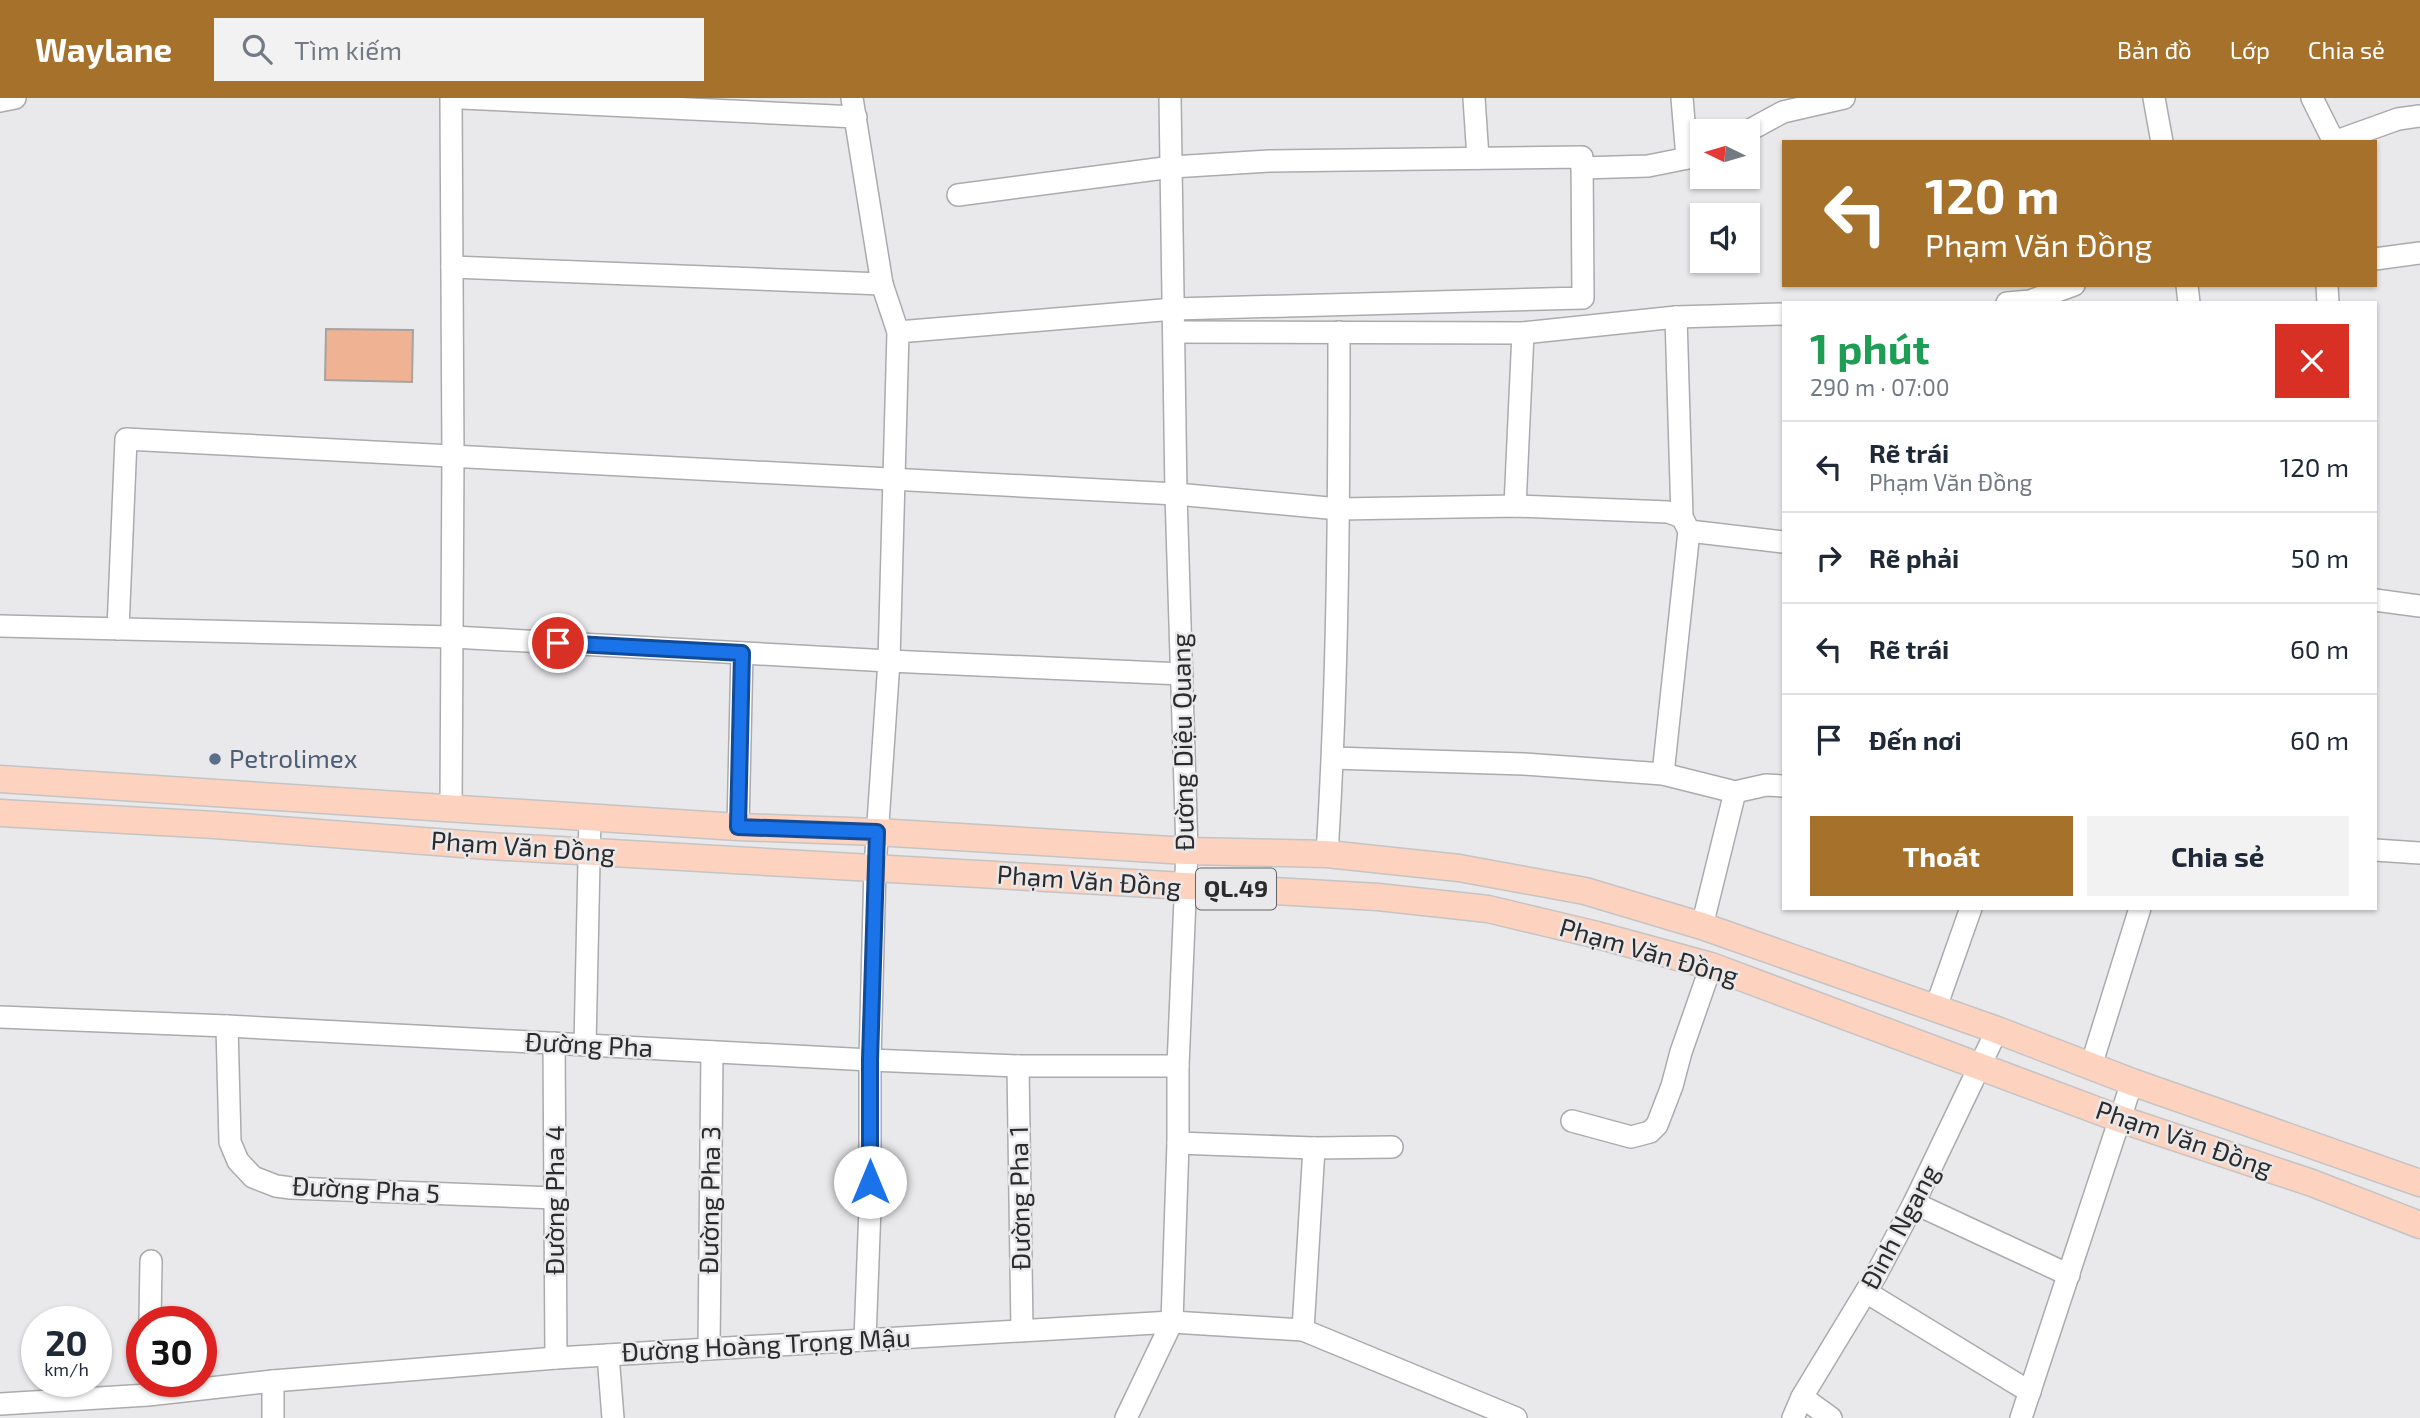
<!DOCTYPE html>
<html lang="vi">
<head>
<meta charset="utf-8">
<style>
  :root { --surface:#fff; --page:#f2f2f3; --text:#1f2937; --muted:#747a83; --line:#e0e1e3; --accent:#a6712b }
  body { margin:0; font-family:"Exo 2",sans-serif; background:var(--page); color:var(--text); height:100vh; display:flex; flex-direction:column; font-size:26px; white-space:nowrap }
  * { box-sizing:border-box; margin:0 }
  p { font-size:23px; color:var(--muted) }
  .icon { flex:none; width:38px; height:38px; fill:none; stroke:currentColor; stroke-width:2; stroke-linecap:round; stroke-linejoin:round }
  .map { position:relative; flex:1; overflow:hidden }
  .panel { position:absolute; left:1782px; top:203px; width:595px; height:609px; display:flex; flex-direction:column; background:var(--surface); border-radius:0px; box-shadow:0 2px 5px #0004 }
  .panel>* { flex:none }
  .banner { position:absolute; left:1782px; top:42px; width:595px; height:147px; border-radius:0px; box-shadow:0 2px 5px #0004; background:#a6712b; color:#fff; overflow:hidden }
  .needle { width:46px; rotate:275deg }
  .tools { position:absolute; left:1690px; top:21px; display:grid; gap:14px }
  .tools a { display:grid; place-items:center; width:70px; height:70px; border-radius:0px; background:var(--surface); box-shadow:0 2px 5px #0004; font-size:35px }
  .speed { position:absolute; left:21px; top:1208px; display:flex; gap:14px; font-size:35px; font-weight:700; text-align:center }
  .speed>* { display:grid; place-content:center; width:91px; height:91px; border-radius:50%; background:var(--surface); box-shadow:0 2px 5px #0004; line-height:1 }
  .speed small { font-size:18px; font-weight:400 }
  .speed .limit { border:10px solid #d22; background:#fff; color:#111 }
  .pin { position:absolute; display:grid; place-items:center; width:60px; height:60px; color:#fff; margin:-30px; border:4px solid #fff; border-radius:50%; box-shadow:0 2px 7px #0007 }
  .me { position:absolute; width:77px; margin:-38px; rotate:0deg; stroke-linejoin:round; filter:drop-shadow(0 0 5px #0008) }
  .turn { display:flex; align-items:center; gap:24px; height:147px; padding:0 28px; font-size:32px }
  .turn .icon { width:91px; height:91px; stroke-width:2.5 }
  .turn b { display:block; font-size:49px; line-height:60px }
  .round { display:grid; place-items:center; flex:none; width:74px; height:74px; border-radius:0px; background:var(--page) }
  .summary { display:flex; align-items:center; justify-content:space-between; height:119px; padding:0 28px }
  h1 { font-size:42px; font-weight:700; line-height:52px; color:#1e9e55 }
  .button { display:flex; gap:14px; margin-top:auto; padding:14px 28px }
  .button a { flex:1; height:80px; border-radius:0px; background:var(--accent); color:#fff; font-size:28px; font-weight:700; line-height:80px; text-align:center }
  .button a+a { background:var(--page); color:var(--text) }
  ul { padding:0; list-style:none }
  li { display:flex; align-items:center; gap:21px; height:91px; padding:0 28px; border-top:2px solid var(--line) }
  li div { flex:1 }
  li b { display:block; font-size:26px }
  li em { font-style:normal }
  header { display:flex; align-items:center; gap:42px; box-sizing:border-box; height:98px; padding:0 35px; background:var(--accent); color:#fff }
  header strong { font-size:33px }
  nav { display:flex; gap:38px; margin-inline-start:auto; font-size:24px }
  .search { width:490px; height:63px; background:var(--page); display:flex; align-items:center; gap:18px; box-sizing:border-box; padding:0 24px; border-radius:0px; color:var(--muted); font-size:26px }
  .map>svg:first-child { display:block }
  .building { fill:#efb292; stroke:#a6a3a1; stroke-width:2 }
  .lines { fill:none; stroke-linecap:round; stroke-linejoin:round }
  .minor-casing { stroke:#ababae; stroke-width:24 }
  .major-casing { stroke:#c4c4c4; stroke-width:29 }
  .minor { stroke:#fff; stroke-width:21 }
  .major { stroke:#fdd3c0; stroke-width:26 }
  .route-casing { stroke:#114b97; stroke-width:18 }
  .route { stroke:#1a73e8; stroke-width:12 }
  .service-dot { fill:#5c6f8a; stroke:#e9e9ec; stroke-width:2.5 }
  .labels { text-anchor:middle; stroke-width:5; stroke-linejoin:round; paint-order:stroke }
  .shield { fill:#e9e9ec; stroke:#646466; stroke-width:2 }
  .shield-label { font-size:24px; font-weight:bold; fill:#2b2b2c }
  .street-label { font-size:26px; fill:#2b2b2c; stroke:#e9e9ec }
  .service-label { font-size:26px; fill:#4e5e75; stroke:#e9e9ec; text-anchor:start }
</style>
</head>
<body>
<header>
<strong>Waylane</strong>
<div class="search"><svg class="icon" aria-label="search" viewBox="0 0 24 24"><circle cx="10" cy="10" r="6"/><path d="M15 15l6 6"/></svg>Tìm kiếm</div>
<nav><a>Bản đồ</a><a>Lớp</a><a>Chia sẻ</a></nav>
</header>
<div class="map">
<svg width="2420" height="1320" viewBox="0 0 2420 1320">
  <rect width="100%" height="100%" fill="#e9e9ec"/>
  <polygon class="building" points="326,231 413,232 412,284 325,282"/>
  <g class="lines">
    <defs>
      <g id="minor">
        <polyline points="462,0 856,19"/>
        <polyline points="852,0 882,186 898,234 889,563 875,769 870,962 870,1109 865,1242"/>
        <polyline points="1474,0 1478,60"/>
        <polyline points="1682,0 1687,60"/>
        <polyline points="2154,0 2162,44"/>
        <polyline points="2312,0 2334,44"/>
        <polyline points="0,3 15,0"/>
        <polyline points="1748,33 1783,14 1844,0"/>
        <polyline points="2334,44 2398,21 2420,18"/>
        <polyline points="1582,70 1648,68 1703,57"/>
        <polyline points="2375,161 2420,155"/>
        <polyline points="452,169 882,186"/>
        <polyline points="2187,187 2189,205"/>
        <polyline points="2327,187 2328,205"/>
        <polyline points="2007,205 2030,203 2074,187"/>
        <polyline points="1676,219 1682,419 1689,433 1783,444"/>
        <polyline points="898,234 1174,211 1583,200 1582,59 1269,63 1172,69 958,97"/>
        <polyline points="1175,234 1523,235 1676,219 1783,216"/>
        <polyline points="1515,408 1523,235"/>
        <polyline points="2375,502 2420,508"/>
        <polyline points="0,528 453,539 889,563 1182,576"/>
        <polyline points="118,531 126,341 1176,396 1339,411 1515,408 1668,414 1682,419"/>
        <polyline points="1333,660 1524,666 1663,676 1735,694 1766,687 1783,688"/>
        <polyline points="1663,676 1689,433"/>
        <polyline points="451,709 453,359 451,0"/>
        <polyline points="738,729 742,555"/>
        <polyline points="2375,752 2420,755"/>
        <path d="M1327,756C1338,582 1339,408 1339,234"/>
        <polyline points="1702,828 1735,694"/>
        <polyline points="1935,912 1971,810"/>
        <polyline points="0,919 227,928 870,962 1018,968 1178,968"/>
        <polyline points="227,928 230,1044 238,1063 253,1079 276,1088 291,1090 555,1100"/>
        <polyline points="554,945 556,1260"/>
        <polyline points="585,947 590,718"/>
        <polyline points="1018,968 1022,1232"/>
        <polyline points="2091,968 2140,810"/>
        <polyline points="1572,1023 1631,1039 1650,1034 1657,1027 1672,988 1681,954 1711,868"/>
        <polyline points="1178,1045 1314,1050 1392,1049"/>
        <polyline points="1914,1105 2069,1177"/>
        <polyline points="1866,1194 2030,1294"/>
        <polyline points="150,1223 151,1163"/>
        <polyline points="1303,1232 1314,1050"/>
        <polyline points="709,1251 712,954"/>
        <polyline points="608,1257 613,1320"/>
        <polyline points="1802,1299 1831,1320"/>
        <polyline points="0,1306 148,1297 273,1283 556,1260 1172,1224 1303,1232 1516,1320"/>
        <polyline points="273,1320 273,1283"/>
        <polyline points="1126,1320 1172,1224 1178,1045 1178,968 1187,753 1176,396 1170,0"/>
        <polyline points="1793,1320 1802,1299 1876,1177 1914,1105 1997,932"/>
        <polyline points="2021,1320 2132,984"/>
      </g>
      <g id="major">
        <polyline points="0,681 738,729 877,734 1187,753 1327,756 1459,770 1585,793 1702,828 1997,932 2132,984 2420,1085"/>
        <polyline points="0,715 215,727 489,748 1378,799 1488,811 1597,837 1711,868 2120,1021 2312,1085 2420,1127"/>
      </g>
    </defs>
    <use href="#minor" class="minor-casing"/>
    <use href="#major" class="major-casing"/>
    <use href="#minor" class="minor"/>
    <use href="#major" class="major"/>
  </g>
  <g class="lines">
    <defs>
      <polyline id="route" points="558,545 742,555 738,729 877,734 870,962 870,1084"/>
    </defs>
    <use href="#route" class="route-casing"/>
    <use href="#route" class="route"/>
  </g>
  <circle class="service-dot" cx="215" cy="661" r="7"/>
  <g class="labels">
    <rect class="shield" x="1196" y="770.5" width="80" height="41" rx="5"/>
    <g class="shield-label">
      <text x="1236" y="799">QL.49</text>
    </g>
    <g class="street-label">
      <text transform="translate(1183 644) rotate(-91)" y="9">Đường Diệu Quang</text>
      <text transform="translate(523 749) rotate(4)" y="9">Phạm Văn Đồng</text>
      <text transform="translate(1089 783) rotate(4)" y="9">Phạm Văn Đồng</text>
      <text transform="translate(1649 854) rotate(16)" y="9">Phạm Văn Đồng</text>
      <text transform="translate(589 947) rotate(3)" y="9">Đường Pha</text>
      <text transform="translate(2184 1041) rotate(19)" y="9">Phạm Văn Đồng</text>
      <text transform="translate(366 1092) rotate(3)" y="9">Đường Pha 5</text>
      <text transform="translate(1020 1100) rotate(-91)" y="9">Đường Pha 1</text>
      <text transform="translate(555 1102) rotate(-90)" y="9">Đường Pha 4</text>
      <text transform="translate(710 1102) rotate(-89)" y="9">Đường Pha 3</text>
      <text transform="translate(1900 1129) rotate(-62)" y="9">Đình Ngang</text>
      <text transform="translate(766 1247) rotate(-3)" y="9">Đường Hoàng Trọng Mậu</text>
    </g>
    <g class="service-label">
      <text x="229" y="670">Petrolimex</text>
    </g>
  </g>
</svg>
<div class="tools">
<a><svg class="needle" viewBox="-14 -14 28 28"><path d="M0-13l5 13h-10z" fill="#e53935"/><path d="M0 13l5-13h-10z" fill="#747a83"/></svg></a>
<a><svg class="icon" aria-label="sound" viewBox="0 0 24 24"><path d="M4 9h4l5-4v14l-5-4H4zM17 9q2 3 0 6"/></svg></a>
</div>
<div class="speed"><div>20<small>km/h</small></div><div class="limit">30</div></div>
<div class="pin" style="left:558px;top:545px;background:#d93025"><svg class="icon" aria-label="arrive" viewBox="0 0 24 24"><path d="M6 21V4h12l-3 4 3 4H6"/></svg></div>
<svg class="me" style="left:870px;top:1084px" viewBox="-20 -20 40 40"><circle r="19" fill="#fff"/><path d="M0-13L10 11 0 6-10 11z" fill="#1a73e8"/></svg>
<div class="banner">
<div class="turn"><svg class="icon" aria-label="left" viewBox="0 0 24 24"><path d="M17 20v-9H6M10 6l-5 5 5 5"/></svg><div><b>120 m</b>Phạm Văn Đồng</div></div>
</div>
<section class="panel">
<div class="summary"><div><h1>1 phút</h1><p>290 m · 07:00</p></div><a class="round" style="background:#d93025;color:#fff"><svg class="icon" aria-label="close" viewBox="0 0 24 24"><path d="M6 6l12 12M18 6L6 18"/></svg></a></div>
<ul>
<li><svg class="icon" aria-label="left" viewBox="0 0 24 24"><path d="M17 20v-9H6M10 6l-5 5 5 5"/></svg><div><b>Rẽ trái</b><p>Phạm Văn Đồng</p></div><em>120 m</em></li>
<li><svg class="icon" aria-label="right" viewBox="0 0 24 24"><path d="M7 20v-9h11M14 6l5 5-5 5"/></svg><div><b>Rẽ phải</b></div><em>50 m</em></li>
<li><svg class="icon" aria-label="left" viewBox="0 0 24 24"><path d="M17 20v-9H6M10 6l-5 5 5 5"/></svg><div><b>Rẽ trái</b></div><em>60 m</em></li>
<li><svg class="icon" aria-label="arrive" viewBox="0 0 24 24"><path d="M6 21V4h12l-3 4 3 4H6"/></svg><div><b>Đến nơi</b></div><em>60 m</em></li>
</ul>
<div class="button"><a>Thoát</a><a>Chia sẻ</a></div>
</section>
</div>
</body>
</html>
